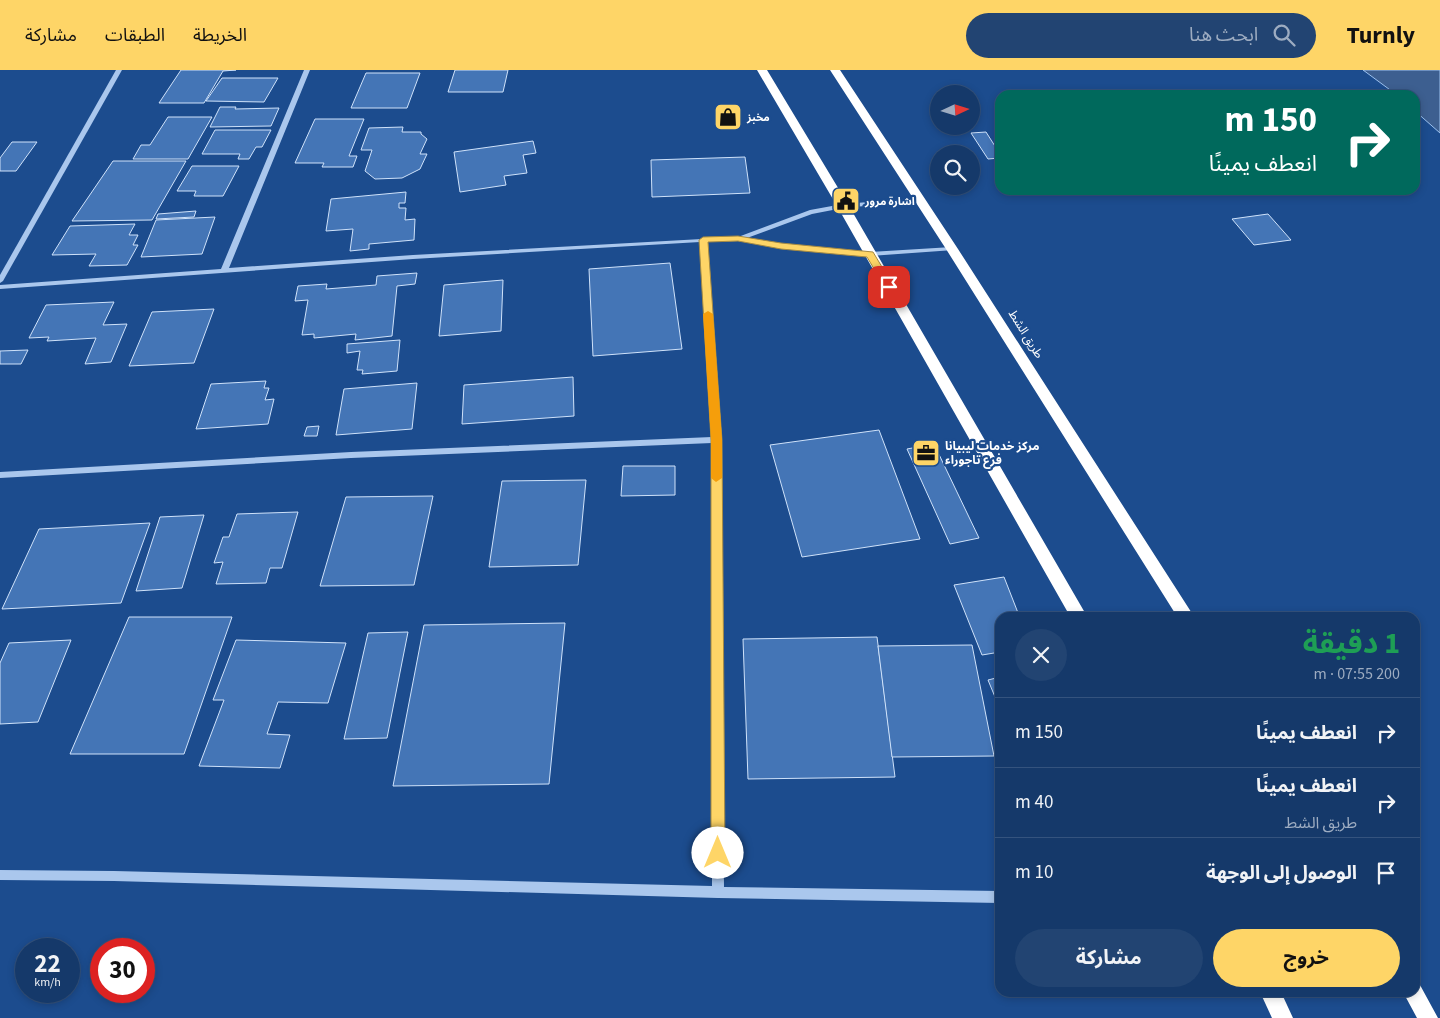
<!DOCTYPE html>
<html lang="ar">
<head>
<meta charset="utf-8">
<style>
  :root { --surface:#15396a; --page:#224472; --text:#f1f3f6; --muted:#9dacc1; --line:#34537e; --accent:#fed567 }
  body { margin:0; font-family:"Source Sans 3","Noto Sans Arabic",sans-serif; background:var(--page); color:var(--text); direction:rtl; height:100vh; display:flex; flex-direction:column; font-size:19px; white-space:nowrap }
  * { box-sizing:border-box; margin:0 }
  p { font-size:16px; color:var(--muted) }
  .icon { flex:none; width:28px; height:28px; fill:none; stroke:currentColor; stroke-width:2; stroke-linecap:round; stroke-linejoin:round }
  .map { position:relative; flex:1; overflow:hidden; direction:ltr }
  .side { position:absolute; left:995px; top:542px; width:425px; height:385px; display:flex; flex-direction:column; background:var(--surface); border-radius:15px; box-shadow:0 2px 8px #0003,0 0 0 1px var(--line); direction:rtl }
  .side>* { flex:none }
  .banner { position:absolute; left:995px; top:20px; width:425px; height:105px; border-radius:15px; box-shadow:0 2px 8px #0003,0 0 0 1px var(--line); direction:rtl; background:#00695c; color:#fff; overflow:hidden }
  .needle { width:32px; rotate:86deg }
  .buttons { position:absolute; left:930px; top:15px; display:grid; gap:10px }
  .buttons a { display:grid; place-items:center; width:50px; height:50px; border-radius:50%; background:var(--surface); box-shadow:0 2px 8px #0003,0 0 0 1px var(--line); font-size:25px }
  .speed { position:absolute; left:15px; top:868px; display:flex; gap:10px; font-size:25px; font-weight:700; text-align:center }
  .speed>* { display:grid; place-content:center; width:65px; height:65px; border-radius:50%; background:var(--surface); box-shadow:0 2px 8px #0003,0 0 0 1px var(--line); line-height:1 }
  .speed small { font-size:12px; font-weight:400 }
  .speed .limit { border:8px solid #d22; background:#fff; color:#111 }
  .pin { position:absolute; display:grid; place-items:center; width:42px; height:42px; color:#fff; margin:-21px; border-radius:10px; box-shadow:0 2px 8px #0006 }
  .me { position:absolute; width:55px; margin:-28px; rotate:0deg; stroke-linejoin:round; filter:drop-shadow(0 0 4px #0008) }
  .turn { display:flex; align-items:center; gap:18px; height:105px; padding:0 20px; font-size:22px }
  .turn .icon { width:65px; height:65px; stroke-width:2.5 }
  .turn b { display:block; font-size:35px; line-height:42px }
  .round { display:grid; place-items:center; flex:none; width:52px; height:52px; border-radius:26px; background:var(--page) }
  .headline { display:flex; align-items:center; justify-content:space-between; height:85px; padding:0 20px }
  h1 { font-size:30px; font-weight:700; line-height:38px; color:#1e9e55 }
  .primary-button { display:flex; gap:10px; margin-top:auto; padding:10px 20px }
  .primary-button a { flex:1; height:58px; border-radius:30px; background:var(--accent); color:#111; font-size:20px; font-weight:700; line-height:58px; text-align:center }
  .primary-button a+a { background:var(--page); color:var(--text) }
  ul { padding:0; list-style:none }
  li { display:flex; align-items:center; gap:15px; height:70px; padding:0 20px; border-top:1px solid var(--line) }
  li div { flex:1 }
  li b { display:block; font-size:19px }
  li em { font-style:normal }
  header { display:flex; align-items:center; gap:30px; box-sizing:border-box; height:70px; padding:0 25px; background:var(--accent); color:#111 }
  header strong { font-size:24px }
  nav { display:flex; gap:28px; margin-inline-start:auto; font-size:18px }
  .search { width:350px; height:45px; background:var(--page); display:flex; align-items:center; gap:12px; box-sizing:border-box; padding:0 18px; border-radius:28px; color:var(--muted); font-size:19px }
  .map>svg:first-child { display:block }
  .water { fill:#3d5f90; stroke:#9dc2ef }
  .building { fill:#4475b6; stroke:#cfe2fa }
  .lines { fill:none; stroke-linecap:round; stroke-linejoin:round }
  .minor { fill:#aac7ed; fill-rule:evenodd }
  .highway { fill:#fff; fill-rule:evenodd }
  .route { fill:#fed567; stroke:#a58a43 }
  .slow { fill:#f59e0b }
  .labels { text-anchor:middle; stroke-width:4.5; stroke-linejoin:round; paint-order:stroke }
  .far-poi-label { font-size:11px; font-weight:bold; fill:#fff; stroke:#1c4c8e; text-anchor:start }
  .street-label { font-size:12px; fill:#fff; stroke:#1c4c8e }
  .poi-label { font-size:12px; font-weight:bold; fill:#fff; stroke:#1c4c8e; text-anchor:start }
</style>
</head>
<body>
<header>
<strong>Turnly</strong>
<div class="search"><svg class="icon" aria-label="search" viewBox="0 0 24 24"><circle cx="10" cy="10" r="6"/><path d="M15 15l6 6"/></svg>ابحث هنا</div>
<nav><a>الخريطة</a><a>الطبقات</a><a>مشاركة</a></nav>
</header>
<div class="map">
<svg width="1440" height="948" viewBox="0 0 1440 948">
  <rect width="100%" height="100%" fill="#1c4c8e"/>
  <polygon class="water" points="1363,0 1440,0 1440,63 1415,41 1415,25 1397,25"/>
  <g class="building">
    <polygon points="181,0 236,0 223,1 204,33 159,33"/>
    <polygon points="455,0 508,0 503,22 448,22"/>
    <polygon points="366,3 420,3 407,38 351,38"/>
    <polygon points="222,8 278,8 264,32 206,31"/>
    <polygon points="220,37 236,37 235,39 279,38 271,56 210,57"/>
    <polygon points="168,47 212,47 188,89 133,89 141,75 150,75"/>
    <polygon points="315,49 364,49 349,86 357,86 353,97 322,97 324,93 295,93"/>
    <polygon points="403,57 402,62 421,62 421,64 427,69 420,84 427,84 420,99 402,108 375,109 365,101 372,80 361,80 369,58"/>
    <polygon points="215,60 271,60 262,77 256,77 249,89 238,89 240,84 202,84"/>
    <polygon points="986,62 1000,84 1000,88 988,89 971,63"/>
    <polygon points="533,71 536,83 523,85 527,103 504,106 506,115 460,122 454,82"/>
    <polygon points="12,72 37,72 16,101 0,101 0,88"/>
    <polygon points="745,87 750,123 652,127 651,90"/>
    <polygon points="113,91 186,91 152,150 72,151"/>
    <polygon points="192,96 239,96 223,126 194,126 196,121 177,121"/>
    <polygon points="406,122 405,133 399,133 399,138 406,138 405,150 415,149 414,170 369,174 369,179 350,181 353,159 326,161 331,129"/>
    <polygon points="196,141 194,147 156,149 158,144"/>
    <polygon points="1268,144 1291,170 1254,175 1232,149"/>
    <polygon points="215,147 202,184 141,187 156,150"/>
    <polygon points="135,154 129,165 138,165 133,175 138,175 127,195 89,196 96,184 52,185 70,156"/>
    <polygon points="670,193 682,279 593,286 589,199"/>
    <polygon points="417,203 415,214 397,216 392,266 355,270 356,264 314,268 314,264 302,265 308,230 295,231 298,216 327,214 326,219 376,215 377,206"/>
    <polygon points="503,210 501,261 439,266 444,215"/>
    <polygon points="114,232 103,255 127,254 111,292 85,294 96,268 47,271 49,267 29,268 46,235"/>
    <polygon points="214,239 194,293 129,296 152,242"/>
    <polygon points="400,270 397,301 362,304 363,300 357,300 360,281 347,283 347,274"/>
    <polygon points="28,280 21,294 0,294 0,281"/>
    <polygon points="573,307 574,346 462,354 464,315"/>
    <polygon points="266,311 264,318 269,318 265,330 274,329 268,354 196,359 211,314"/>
    <polygon points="417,313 412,359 336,365 344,319"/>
    <polygon points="319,356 317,366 304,366 307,357"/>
    <polygon points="879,360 920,469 802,487 770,375"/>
    <polygon points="934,374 979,468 950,474 907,379"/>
    <polygon points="623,396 675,396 675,425 621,426"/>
    <polygon points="586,410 578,495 489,497 502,411"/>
    <polygon points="433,426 414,515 320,516 346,427"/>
    <polygon points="298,442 282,498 270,498 266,513 216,514 223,492 214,493 223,467 229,467 237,444"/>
    <polygon points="204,445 182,518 136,521 160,447"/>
    <polygon points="150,453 121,533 2,539 39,459"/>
    <polygon points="1004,507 1020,548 1000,548 1000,582 982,585 954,515"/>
    <polygon points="129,547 232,547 184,684 70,684"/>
    <polygon points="565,553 549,714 393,716 424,555"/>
    <polygon points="408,562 387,668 344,669 368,563"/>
    <polygon points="877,567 895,707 748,709 743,569"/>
    <polygon points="71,570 38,652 0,654 0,593 9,573"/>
    <polygon points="236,570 346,573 328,633 278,632 267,664 290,665 280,698 199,696 224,630 213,630"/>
    <polygon points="972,575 994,686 892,687 878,576"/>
    <polygon points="1000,607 1000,639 988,610"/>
  </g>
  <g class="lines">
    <g class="minor">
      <polygon points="116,0 122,0 3,211 0,213 0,205"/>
      <polygon points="304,0 310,0 229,198 413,185 738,167 810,140 843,134 921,128 922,129 919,131 843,138 812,144 747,168 781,174 870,182 952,177 955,179 954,180 870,186 781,178 738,171 706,172 720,370 724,817 1000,821 1000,833 718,828 114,811 0,810 0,800 114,801 712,816 712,373 351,388 0,408 0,402 351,382 712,367 700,172 413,189 0,219 0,215 221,199"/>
    </g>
    <g class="highway">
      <polygon points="757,0 767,0 849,136 1088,548 1071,548 837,136"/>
      <polygon points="830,0 840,0 958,179 1195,548 1178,548 946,179"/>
      <polygon points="1415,913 1420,915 1438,948 1417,948 1403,922 1415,922"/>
      <polygon points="1260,922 1281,922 1293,948 1272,948"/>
    </g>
  </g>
  <polygon class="route" points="738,166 781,173 873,182 894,217 889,220 886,219 867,187 781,179 738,171 708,172 722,370 725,783 723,788 718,790 713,788 711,783 711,370 699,170 703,167"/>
  <polygon class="slow" points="708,241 713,244 722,370 722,408 716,412 711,408 711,370 703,244"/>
  <defs>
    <symbol id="shop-square" viewBox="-11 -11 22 22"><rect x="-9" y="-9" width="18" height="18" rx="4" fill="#fed567" stroke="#1c4c8e"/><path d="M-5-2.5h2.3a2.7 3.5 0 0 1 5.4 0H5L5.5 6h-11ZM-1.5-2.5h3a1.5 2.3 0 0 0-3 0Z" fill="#111"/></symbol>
    <symbol id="civic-square" viewBox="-11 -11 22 22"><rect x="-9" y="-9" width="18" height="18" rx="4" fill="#fed567" stroke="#1c4c8e"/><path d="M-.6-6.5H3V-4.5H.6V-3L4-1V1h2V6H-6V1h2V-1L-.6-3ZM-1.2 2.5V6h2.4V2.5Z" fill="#111"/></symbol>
    <symbol id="office-square" viewBox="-11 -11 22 22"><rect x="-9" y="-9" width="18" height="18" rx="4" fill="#fed567" stroke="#1c4c8e"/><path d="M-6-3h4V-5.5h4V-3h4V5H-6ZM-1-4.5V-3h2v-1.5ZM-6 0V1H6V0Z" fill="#111"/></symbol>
  </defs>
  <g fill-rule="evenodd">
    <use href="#shop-square" x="712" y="31" width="32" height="32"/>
    <use href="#civic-square" x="830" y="115" width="32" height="32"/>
    <use href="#office-square" x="910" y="367" width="32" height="32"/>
  </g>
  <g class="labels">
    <g class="far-poi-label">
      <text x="747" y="51">مخبز</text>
      <text x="865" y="135">اشارة مرور</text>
    </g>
    <g class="street-label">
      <text transform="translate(1026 264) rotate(58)" y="4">طريق الشط</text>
    </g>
    <g class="poi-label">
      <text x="945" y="380">مركز خدمات ليبيانا<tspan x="945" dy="14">فرع تاجوراء</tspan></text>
    </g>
  </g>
</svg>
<div class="buttons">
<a><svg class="needle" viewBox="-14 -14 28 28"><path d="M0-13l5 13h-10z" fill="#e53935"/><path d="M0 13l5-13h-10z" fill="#9dacc1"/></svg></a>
<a><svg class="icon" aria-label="search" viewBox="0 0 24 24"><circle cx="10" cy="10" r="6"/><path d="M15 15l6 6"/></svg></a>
</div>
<div class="speed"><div>22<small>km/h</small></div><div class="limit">30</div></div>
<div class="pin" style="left:889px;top:217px;background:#d93025"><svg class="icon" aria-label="arrive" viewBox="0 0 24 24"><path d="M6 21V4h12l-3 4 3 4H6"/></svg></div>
<svg class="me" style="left:718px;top:783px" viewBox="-20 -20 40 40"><circle r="19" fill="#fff"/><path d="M0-13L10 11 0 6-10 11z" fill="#fed567"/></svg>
<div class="banner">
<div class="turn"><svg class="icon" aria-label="right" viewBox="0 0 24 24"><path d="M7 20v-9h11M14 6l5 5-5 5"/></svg><div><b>150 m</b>انعطف يمينًا</div></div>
</div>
<section class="side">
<div class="headline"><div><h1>1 دقيقة</h1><p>200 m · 07:55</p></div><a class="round"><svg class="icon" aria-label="close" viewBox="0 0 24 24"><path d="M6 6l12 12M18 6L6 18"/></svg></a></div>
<ul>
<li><svg class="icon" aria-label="right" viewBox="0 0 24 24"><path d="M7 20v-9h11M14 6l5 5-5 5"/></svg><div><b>انعطف يمينًا</b></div><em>150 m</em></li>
<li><svg class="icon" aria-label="right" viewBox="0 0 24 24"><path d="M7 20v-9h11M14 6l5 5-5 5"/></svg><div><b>انعطف يمينًا</b><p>طريق الشط</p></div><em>40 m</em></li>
<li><svg class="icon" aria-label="arrive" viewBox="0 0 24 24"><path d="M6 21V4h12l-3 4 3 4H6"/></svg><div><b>الوصول إلى الوجهة</b></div><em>10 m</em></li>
</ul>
<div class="primary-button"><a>خروج</a><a>مشاركة</a></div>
</section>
</div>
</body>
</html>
